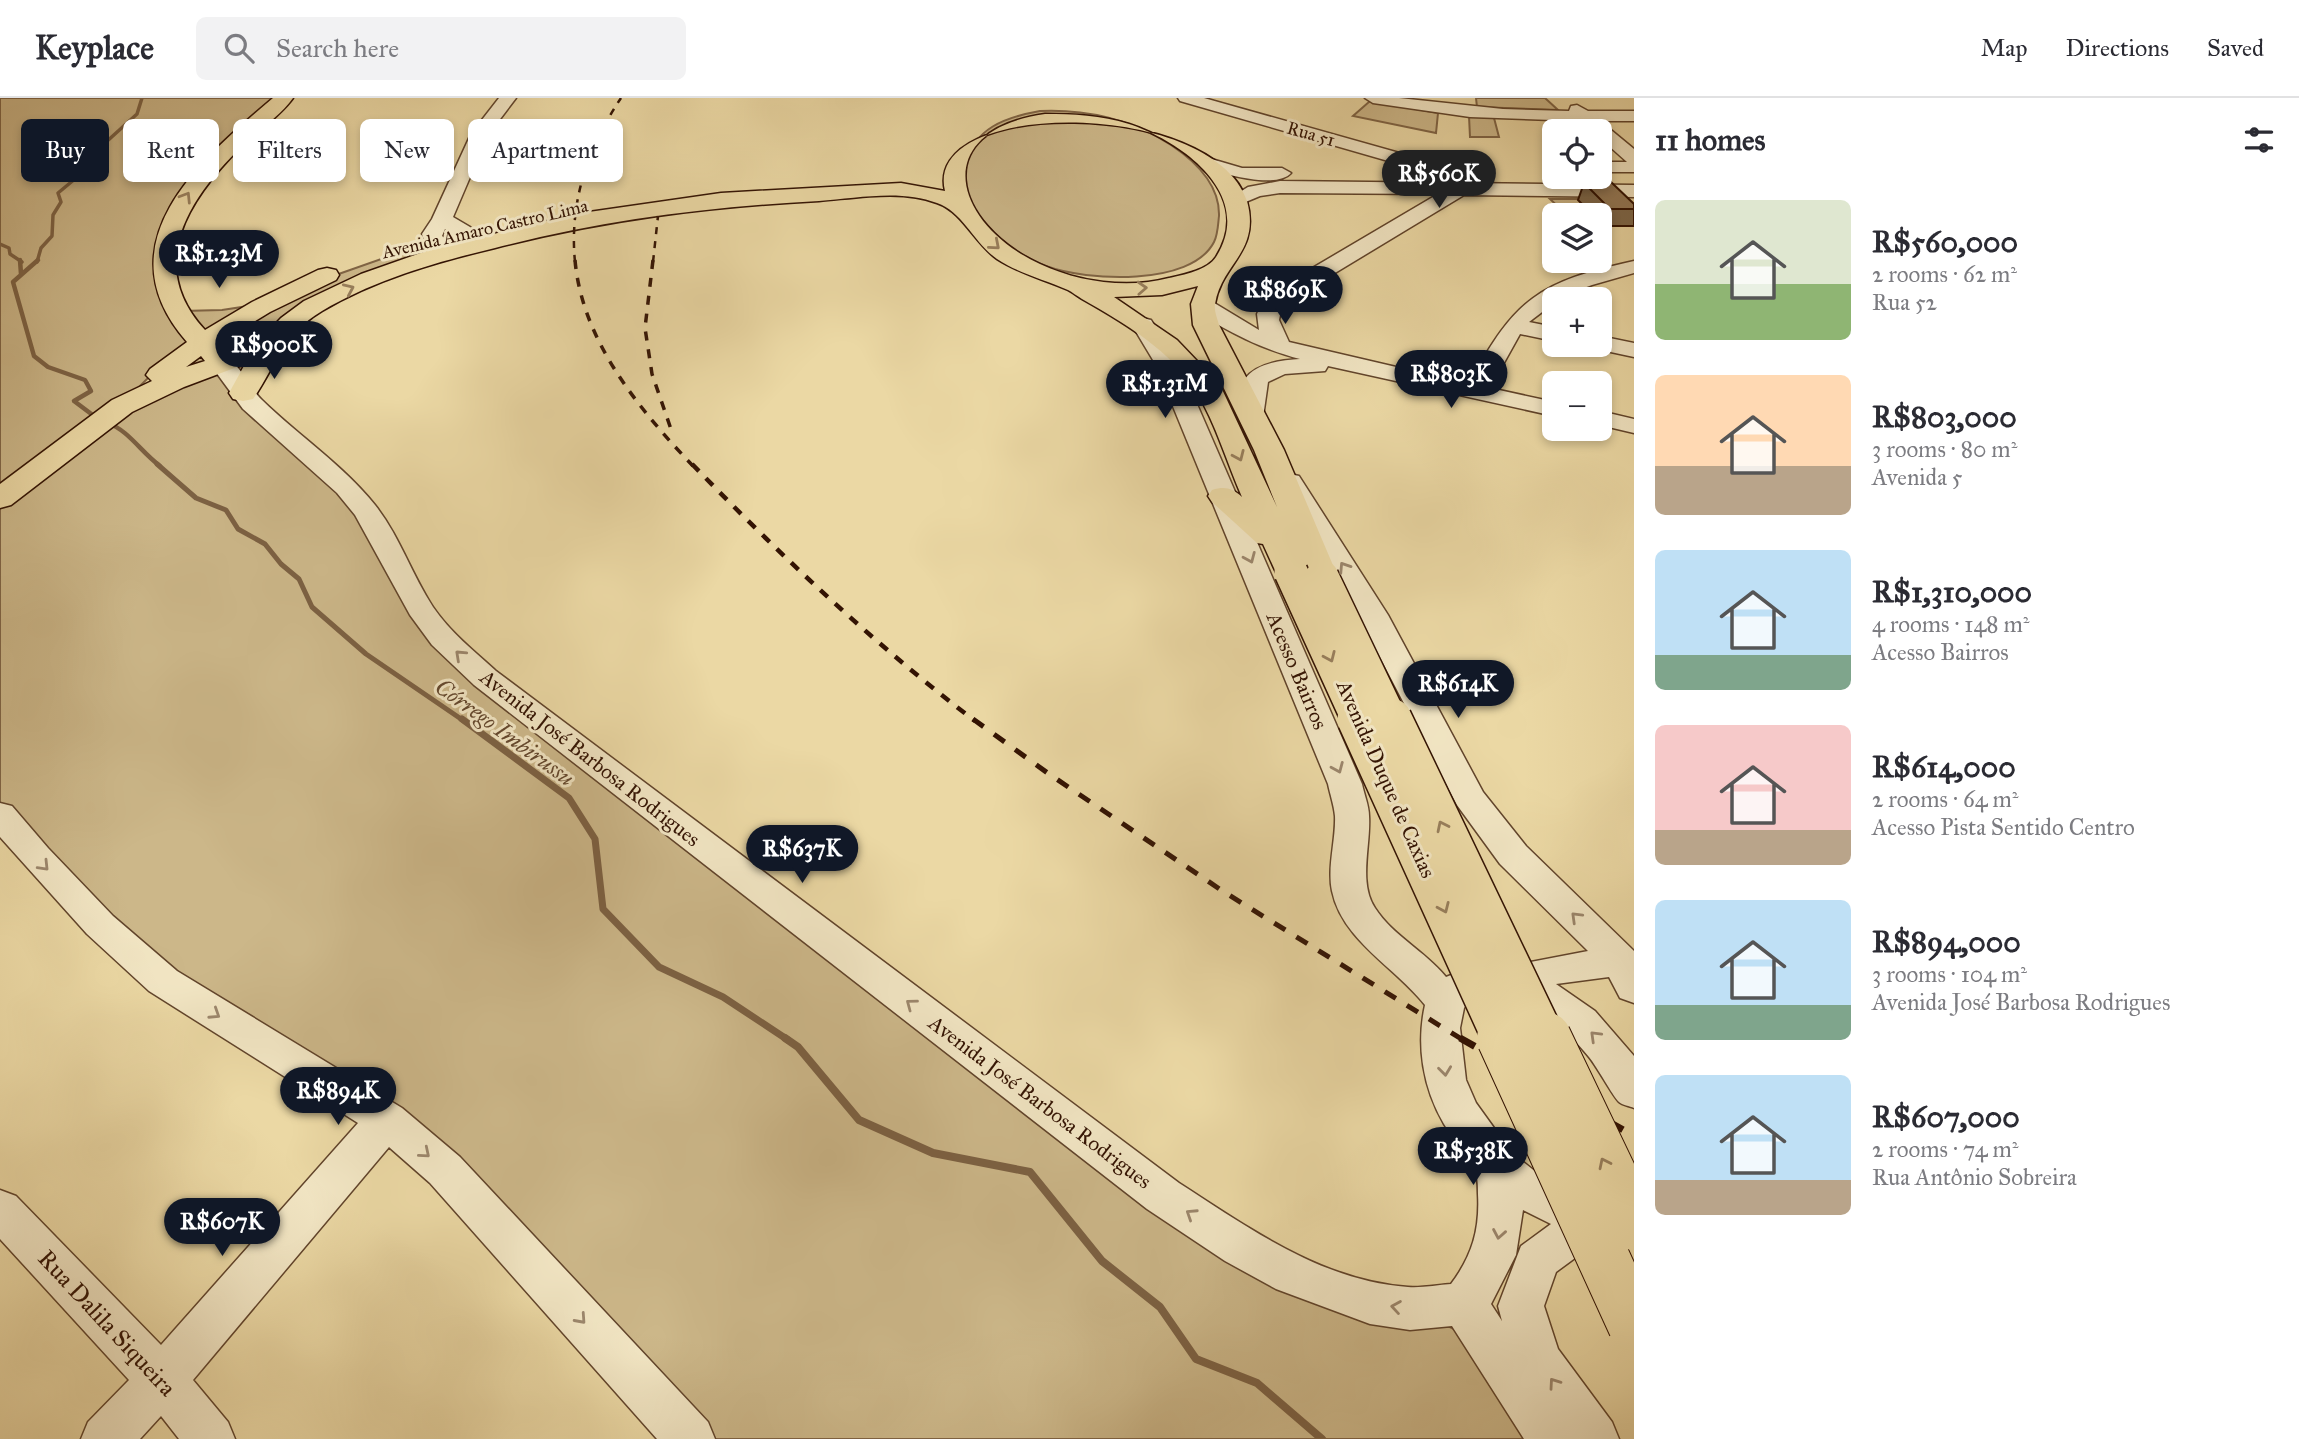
<!DOCTYPE html>
<meta charset="utf-8">
<style>
body{margin:0;font-family:"IM FELL Great Primer",serif;background:#f2f2f3;color:#2b2b33;height:100vh;display:flex;flex-direction:column;font-size:26px;white-space:nowrap}
*{box-sizing:border-box;margin:0}
p{font-size:23px;color:#7c7c81}
.icon{flex:none;width:38px;height:38px;fill:none;stroke:currentColor;stroke-width:2;stroke-linecap:round;stroke-linejoin:round}
.map{position:relative;flex:1;overflow:hidden}
.side{display:flex;flex-direction:column;background:#fff;width:665px}
.side>*{flex:none}
.top-card{position:absolute;left:21px;top:21px;width:665px;height:63px;display:flex;gap:14px}
.tools{position:absolute;left:1542px;top:21px;display:grid;gap:14px}
.tools a{display:grid;place-items:center;width:70px;height:70px;border-radius:10px;background:#fff;box-shadow:0 4px 10px #0003;font-size:35px}
.price{position:absolute;translate:-50% -60px;padding:0 16px;border-radius:24px;background:#111827;color:#fff;font-size:23px;line-height:46px;filter:drop-shadow(0 2px 4px #0008)}
.price::after{content:'';position:absolute;left:50%;top:42px;width:21px;height:16px;margin-left:-10px;background:inherit;clip-path:polygon(0 0,100% 0,50% 100%)}
.price.current{background:#222;color:#fff}
ul{padding:0;list-style:none}
li{display:flex;align-items:center;gap:21px;height:175px;padding:0 21px}
li span{display:grid;place-items:center;flex:none;width:196px;height:140px;border-radius:10px;color:#555}
li>.icon{margin-inline-start:auto}
span .icon{width:84px;height:84px;fill:#fffc;stroke-width:1}
li b{font-size:30px}
h2{display:flex;justify-content:space-between;align-items:center;height:84px;padding:0 21px;font-size:30px}
.chip{padding:0 24px;border-radius:10px;background:#fff;box-shadow:0 4px 10px #0003;font-size:24px;line-height:63px}
.chip.current{background:#111827;color:#fff}
header{display:flex;align-items:center;gap:42px;box-sizing:border-box;height:98px;padding:0 35px;background:#fff;border-bottom:2px solid #e1e1e2}
header strong{font-size:33px}
nav{display:flex;gap:38px;margin-inline-start:auto;font-size:24px}
.search{width:490px;height:63px;background:#f2f2f3;display:flex;align-items:center;gap:18px;box-sizing:border-box;padding:0 24px;border-radius:10px;color:#7c7c81;font-size:26px}
main{display:flex;flex:1;min-height:0}
.map>svg:first-child{display:block}
.green{fill:#ccb789;stroke:#806546;stroke-width:2}
.lines{fill:none;stroke-linecap:round;stroke-linejoin:round}
.stream-far4{stroke:#7c6143;stroke-width:3.5}
.stream-far3{stroke:#7c6143;stroke-width:4.5}
.stream-far2{stroke:#7c6143;stroke-width:5}
.stream-far1{stroke:#7c6143;stroke-width:7}
.stream{stroke:#7c6143;stroke-width:8}
.minor-casing{stroke:#61442b;stroke-width:3}
.major-casing{stroke:#331303;stroke-width:3}
.minor{fill:#f2e6c4;fill-rule:evenodd}
.major{fill:#ebd8a4;fill-rule:evenodd}
.rail-far4{stroke:#331303;stroke-width:2.5;stroke-dasharray:7 7;stroke-linecap:butt}
.rail-far3{stroke:#331303;stroke-width:3.5;stroke-dasharray:9 9;stroke-linecap:butt}
.rail-far2{stroke:#331303;stroke-width:4.5;stroke-dasharray:10 10;stroke-linecap:butt}
.rail-far1{stroke:#331303;stroke-width:5;stroke-dasharray:13 13;stroke-linecap:butt}
.rail{stroke:#331303;stroke-width:7;stroke-dasharray:17 17;stroke-linecap:butt}
.major-bridge-far2-casing{stroke:#331303;stroke-width:36;stroke-linecap:butt}
.major-bridge-far1-casing{stroke:#331303;stroke-width:44;stroke-linecap:butt}
.major-bridge-casing{stroke:#331303;stroke-width:54;stroke-linecap:butt}
.major-bridge-far2{stroke:#ebd8a4;stroke-width:33}
.major-bridge-far1{stroke:#ebd8a4;stroke-width:41}
.major-bridge{stroke:#ebd8a4;stroke-width:52}
.wall{fill:#7e684b;stroke:#331303;stroke-width:2}
.building{fill:#937957;stroke:#331303;stroke-width:2}
.oneway{stroke:#987f5c}
.oneway2{stroke:#9c876d}
.labels{text-anchor:middle;stroke-width:6;stroke-linejoin:round;paint-order:stroke}
.far-street-label{font-size:18px;fill:#331303;stroke:#f2e6c4}
.street-label{font-size:21px;fill:#331303;stroke:#f2e6c4}
.water-label{font-size:23px;font-style:italic;fill:#63472d;stroke:#f2e6c4}
.near-street-label{font-size:24px;fill:#331303;stroke:#f2e6c4}
</style>
<header>
<strong>Keyplace</strong>
<div class="search"><svg class="icon" aria-label="search" viewBox="0 0 24 24"><circle cx="10" cy="10" r="6"/><path d="M15 15l6 6"/></svg>Search here</div>
<nav><a>Map</a><a>Directions</a><a>Saved</a></nav>
</header>
<main>
<div class="map">
<svg width="1634" height="1341" viewBox="0 0 1634 1341">
<rect width="100%" height="100%" fill="#ebd8a4"/>
<filter id="stains"><feTurbulence type="fractalNoise" baseFrequency=".00286" numOctaves="4"/><feColorMatrix values="0 0 0 0 .2 0 0 0 0 .09 0 0 0 0 .02 0 0 0 .5 -.17"/></filter>
<radialGradient id="worn" r=".72"><stop offset=".6" stop-color="#630" stop-opacity="0"/><stop offset="1" stop-color="#630" stop-opacity=".3"/></radialGradient>
<path class="green" d="M0 0H277L225 47 159 148 194 241 154 274 126 302 0 397Z
M1476 0H1545L1558 12 1477 9Z
M1370 3 1438 15 1436 35 1353 18Z
M1040 13C1085 11 1132 21 1171 47 1195 63 1220 86 1219 118 1218 126 1218 136 1214 144 1191 189 1086 183 1046 168 1022 159 1002 145 986 126 972 110 961 90 965 68 973 30 1006 19 1040 13Z
M1469 18 1494 20 1499 39H1470Z
M1550 101H1578L1593 117H1567Z
M421 147 436 153 314 200 249 297 331 371 452 545 1180 1107 1463 1235 1541 1341H696L458 1080 174 889 0 711V410L206 243 183 213 222 212 275 204 333 178Z"/>
<g class="lines">
<path class="stream-far4" d="M0 146 9 150 10 156 22 164
M37 164 41 150 52 138 53 117 61 104 58 95 99 61 94 55 137 16 142 0"/>
<path class="stream-far3" d="M20 162 21 176
M38 162 13 184 34 258 48 269 85 282 91 293 74 303 98 321
M108 325C129 333 141 354 160 368"/>
<path class="stream-far2" d="M157 366 196 400 226 412 238 431 265 446 281 466 299 481 312 509 366 556 464 623"/>
<path class="stream-far1" d="M462 621 569 700 595 741 603 811 659 869 723 899 788 942"/>
<path class="stream" d="M785 940 798 949 859 1022 933 1055 1030 1074 1102 1163 1160 1209 1196 1261 1257 1285 1322 1341"/>
<g class="minor-casing">
<path id="minor" d="M499 0H516L488 37 453 119 470 129 489 146 486 150C470 154 458 139 445 131L442 138 461 153 458 157C444 161 425 149 422 136L432 121 471 36Z
M1178 0H1204L1442 67 1445 71 1436 76 1430 75 1180 3Z
M1365 0H1399L1503 11 1569 13 1571 8 1577 7 1588 13H1634V23H1600L1634 51V74H1600V64H1627L1600 40V33H1592L1580 23 1470 19 1373 5Z
M1208 60 1242 70H1282L1291 75C1276 92 1221 75 1202 69L1199 65Z
M1280 83 1634 87V99L1464 97 1282 207 1279 222 1289 244 1469 286C1515 200 1539 184 1634 163V175L1592 187 1554 201V205L1529 224 1554 229V243L1520 236 1490 290 1554 304V318L1328 268 1325 273 1285 276 1268 284 1263 319 1260 324 1251 326 1242 324 1239 319 1245 281C1256 265 1282 262 1300 261 1261 251 1229 234 1195 213L1192 208 1195 203H1211L1259 232 1257 216 1265 198 1438 96 1280 95 1260 98 1236 108 1227 102 1248 89Z
M1143 220 1151 222 1180 267 1362 686C1364 696 1369 708 1369 718 1371 746 1358 785 1375 810 1393 838 1425 853 1446 879L1459 874 1473 879 1478 889 1464 910 1460 930 1466 982 1476 1005 1512 1055 1542 1079 1604 1109 1611 1124 1605 1138 1556 1174 1544 1208 1558 1251 1612 1324 1619 1341H1524L1452 1228 1410 1232 1370 1226 1276 1191 1225 1163 1147 1111 474 587 432 547 410 517 355 417 337 395 243 311 210 266 214 261C238 255 247 288 262 302 299 338 343 367 375 407 399 437 412 477 433 509 450 534 474 553 496 573L1179 1085C1249 1130 1322 1183 1408 1189 1422 1190 1437 1187 1451 1186 1472 1158 1480 1132 1478 1096 1478 1088 1478 1077 1474 1070 1466 1054 1453 1041 1444 1026 1423 990 1416 948 1425 907 1395 869 1342 842 1332 793 1327 769 1336 742 1335 718 1334 707 1330 696 1328 686L1156 267 1132 227 1135 222ZM1523 1112 1551 1126 1521 1148 1498 1208 1502 1223 1491 1206 1516 1157Z
M1600 238 1634 245V259L1592 250 1590 247H1600Z
M1600 313 1634 321V335L1600 327Z
M1290 376 1299 378 1388 517 1483 694 1526 748 1634 853V905L1620 900 1609 879 1556 886 1595 913 1634 958V1010C1630 1008 1622 1007 1619 1004 1612 997 1598 970 1589 959 1565 929 1531 902 1494 890L1489 880 1494 870 1508 866 1515 867 1588 853 1500 766 1457 707 1358 517 1277 384 1281 378Z
M0 705 12 708 48 750 113 818 177 873 402 1010 460 1059 708 1324 715 1341H657L430 1085 389 1049 193 1282 228 1324 235 1341H179L161 1318 140 1341H81L88 1324 129 1282 0 1141V1092L16 1098 161 1247 358 1025 149 893 87 836 0 739Z"/>
</g>
<g class="major-casing">
<path id="major" d="M273 0H293C280 18 259 32 243 47 190 99 144 166 205 232L252 204 318 172 327 170 336 172 339 177 336 182 270 214 218 246 226 255 259 243 281 220 304 203 361 176 432 151 575 116 721 95 901 85 945 93C922 0 1213 0 1247 103 1261 154 1221 166 1215 206 1214 213 1217 220 1219 227L1284 352 1335 472 1331 479 1319 482 1306 476 1303 481 1291 484 1279 481 1263 446 1257 445 1212 404 1208 398 1212 392C1225 388 1232 390 1242 399 1227 365 1216 326 1197 295 1173 254 1123 224 1082 201 1077 198 1072 194 1068 192 1043 181 1020 176 997 161 974 145 963 114 937 105 902 91 856 100 819 103 706 109 604 122 495 150 436 164 374 182 322 213 282 237 277 266 253 301L243 303 233 301 229 295 245 266 184 289 132 314 11 407 0 410V386L112 302 152 283 146 277 150 271 187 244C101 146 199 63 273 0ZM1045 16C1073 16 1101 17 1129 26 1181 43 1256 96 1216 159 1208 172 1183 177 1169 180 1127 191 1078 184 1040 166 953 126 927 33 1045 16ZM1198 188 1191 206 1193 227 1254 352 1277 409 1220 287 1177 242 1114 199 1162 197ZM201 258 205 263 186 269Z"/>
</g>
<use href="#minor" class="minor"/>
<use href="#major" class="major"/>
<path class="rail-far4" d="M575 164C569 104 588 49 621 0
M653 164 658 118"/>
<path class="rail-far3" d="M575 162C582 243 639 311 693 368
M653 162 645 230 652 276 673 337"/>
<path class="rail-far2" d="M692 366C780 457 874 546 975 623"/>
<path class="rail-far1" d="M973 621 1049 676 1224 794 1463 942"/>
<path class="rail" d="M1460 940 1634 1038"/>
<g class="major-bridge-far2-casing">
<path id="major-bridge-far2" d="M1291 474 1359 623
M1322 479 1391 623"/>
</g>
<g class="major-bridge-far1-casing">
<path id="major-bridge-far1" d="M1358 621 1504 942
M1391 621 1545 942"/>
</g>
<g class="major-bridge-casing">
<path id="major-bridge" d="M1503 940 1634 1227
M1545 940 1634 1126"/>
</g>
<use href="#major-bridge-far2" class="major-bridge-far2"/>
<use href="#major-bridge-far1" class="major-bridge-far1"/>
<use href="#major-bridge" class="major-bridge"/>
</g>
<path class="wall" d="M1584 85 1634 106V128H1604L1600 124V117H1593L1578 102Z"/>
<path class="building" d="M1611 84 1634 106V111H1610L1584 85Z"/>
<defs><path id="oneway-chevron" d="M-2-3.5L2.5 0L-2 3.5" fill="none" stroke-width="1.6" stroke-linecap="round" stroke-linejoin="round" transform="scale(1.75)"/></defs>
<g class="oneway">
<use href="#oneway-chevron" transform="translate(186 99) rotate(-58)"/>
<use href="#oneway-chevron" transform="translate(995 147) rotate(41)"/>
<use href="#oneway-chevron" transform="translate(1142 190) rotate(-3)"/>
<use href="#oneway-chevron" transform="translate(349 191) rotate(-24)"/>
<use href="#oneway-chevron" transform="translate(1239 358) rotate(66)"/>
<use href="#oneway-chevron" transform="translate(1330 559) rotate(66)"/>
<use href="#oneway-chevron" transform="translate(1442 728) rotate(-116)"/>
<use href="#oneway-chevron" transform="translate(1444 810) rotate(66)"/>
<use href="#oneway-chevron" transform="translate(1604 1065) rotate(-116)"/>
</g>
<g class="oneway2">
<use href="#oneway-chevron" transform="translate(1250 460) rotate(67)"/>
<use href="#oneway-chevron" transform="translate(1344 469) rotate(-123)"/>
<use href="#oneway-chevron" transform="translate(460 557) rotate(-137)"/>
<use href="#oneway-chevron" transform="translate(1338 670) rotate(67)"/>
<use href="#oneway-chevron" transform="translate(44 768) rotate(46)"/>
<use href="#oneway-chevron" transform="translate(1576 819) rotate(-136)"/>
<use href="#oneway-chevron" transform="translate(911 906) rotate(-143)"/>
<use href="#oneway-chevron" transform="translate(215 916) rotate(33)"/>
<use href="#oneway-chevron" transform="translate(1595 938) rotate(-136)"/>
<use href="#oneway-chevron" transform="translate(1445 973) rotate(83)"/>
<use href="#oneway-chevron" transform="translate(425 1055) rotate(40)"/>
<use href="#oneway-chevron" transform="translate(1191 1116) rotate(-147)"/>
<use href="#oneway-chevron" transform="translate(1499 1136) rotate(100)"/>
<use href="#oneway-chevron" transform="translate(1396 1209) rotate(-171)"/>
<use href="#oneway-chevron" transform="translate(581 1221) rotate(48)"/>
<use href="#oneway-chevron" transform="translate(1554 1285) rotate(-125)"/>
</g>
<g class="labels">
<g class="far-street-label">
<text transform="translate(1311 36) rotate(16)" y="6">Rua 51</text>
<text transform="translate(485 131) rotate(-13)" y="6">Avenida Amaro Castro Lima</text>
</g>
<g class="street-label">
<text transform="translate(1297 573) rotate(67)" y="7">Acesso Bairros</text>
<text transform="translate(590 660) rotate(38)" y="7">Avenida José Barbosa Rodrigues</text>
<text transform="translate(1386 681) rotate(66)" y="7">Avenida Duque de Caxias</text>
<text transform="translate(1040 1004) rotate(37)" y="7">Avenida José Barbosa Rodrigues</text>
</g>
<g class="water-label">
<text transform="translate(505 634) rotate(36)" y="8">Córrego Imbirussu</text>
</g>
<g class="near-street-label">
<text transform="translate(107 1225) rotate(47)" y="8">Rua Dalila Siqueira</text>
</g>
</g>
<rect width="100%" height="100%" filter="url(#stains)"/>
<rect width="100%" height="100%" fill="url(#worn)"/>
</svg>
<div class="tools">
<a><svg class="icon" aria-label="locate" viewBox="0 0 24 24"><circle cx="12" cy="12" r="6"/><path d="M12 2v4M12 18v4M2 12h4M18 12h4"/></svg></a>
<a><svg class="icon" aria-label="layers" viewBox="0 0 24 24"><path d="M12 4l9 5-9 5-9-5zM3 14l9 5 9-5"/></svg></a>
<a>+</a>
<a>−</a>
</div>
<b class="price current" style="left:1439px;top:112px">R$560K</b>
<b class="price" style="left:219px;top:192px">R$1.23M</b>
<b class="price" style="left:1285px;top:228px">R$869K</b>
<b class="price" style="left:274px;top:283px">R$900K</b>
<b class="price" style="left:1451px;top:312px">R$803K</b>
<b class="price" style="left:1165px;top:322px">R$1.31M</b>
<b class="price" style="left:1458px;top:622px">R$614K</b>
<b class="price" style="left:802px;top:787px">R$637K</b>
<b class="price" style="left:338px;top:1029px">R$894K</b>
<b class="price" style="left:1473px;top:1089px">R$538K</b>
<b class="price" style="left:222px;top:1160px">R$607K</b>
<div class="top-card">
<a class="chip current">Buy</a>
<a class="chip">Rent</a>
<a class="chip">Filters</a>
<a class="chip">New</a>
<a class="chip">Apartment</a>
</div>
</div>
<section class="side">
<h2>11 homes<svg class="icon" aria-label="filters" viewBox="0 0 24 24"><path d="M4 7h16M4 17h16"/><circle cx="9" cy="7" r="2"/><circle cx="15" cy="17" r="2"/></svg></h2>
<ul>
<li><span style="background:linear-gradient(#dfe7d0 60%,#8fb573 0)"><svg class="icon" aria-label="home" viewBox="0 0 24 24"><path d="M3 11l9-7 9 7M6 9v11h12V9"/></svg></span><div><b>R$560,000</b><p>2 rooms · 62 m²</p><p>Rua 52</p></div></li>
<li><span style="background:linear-gradient(#ffd9b3 65%,#b9a48a 0)"><svg class="icon" aria-label="home" viewBox="0 0 24 24"><path d="M3 11l9-7 9 7M6 9v11h12V9"/></svg></span><div><b>R$803,000</b><p>3 rooms · 80 m²</p><p>Avenida 5</p></div></li>
<li><span style="background:linear-gradient(#bfe0f5 75%,#7fa58c 0)"><svg class="icon" aria-label="home" viewBox="0 0 24 24"><path d="M3 11l9-7 9 7M6 9v11h12V9"/></svg></span><div><b>R$1,310,000</b><p>4 rooms · 148 m²</p><p>Acesso Bairros</p></div></li>
<li><span style="background:linear-gradient(#f6c9c9 75%,#b9a48a 0)"><svg class="icon" aria-label="home" viewBox="0 0 24 24"><path d="M3 11l9-7 9 7M6 9v11h12V9"/></svg></span><div><b>R$614,000</b><p>2 rooms · 64 m²</p><p>Acesso Pista Sentido Centro</p></div></li>
<li><span style="background:linear-gradient(#bfe0f5 75%,#7fa58c 0)"><svg class="icon" aria-label="home" viewBox="0 0 24 24"><path d="M3 11l9-7 9 7M6 9v11h12V9"/></svg></span><div><b>R$894,000</b><p>3 rooms · 104 m²</p><p>Avenida José Barbosa Rodrigues</p></div></li>
<li><span style="background:linear-gradient(#bfe0f5 75%,#b9a48a 0)"><svg class="icon" aria-label="home" viewBox="0 0 24 24"><path d="M3 11l9-7 9 7M6 9v11h12V9"/></svg></span><div><b>R$607,000</b><p>2 rooms · 74 m²</p><p>Rua Antônio Sobreira</p></div></li>
</ul>
</section>
</main>
